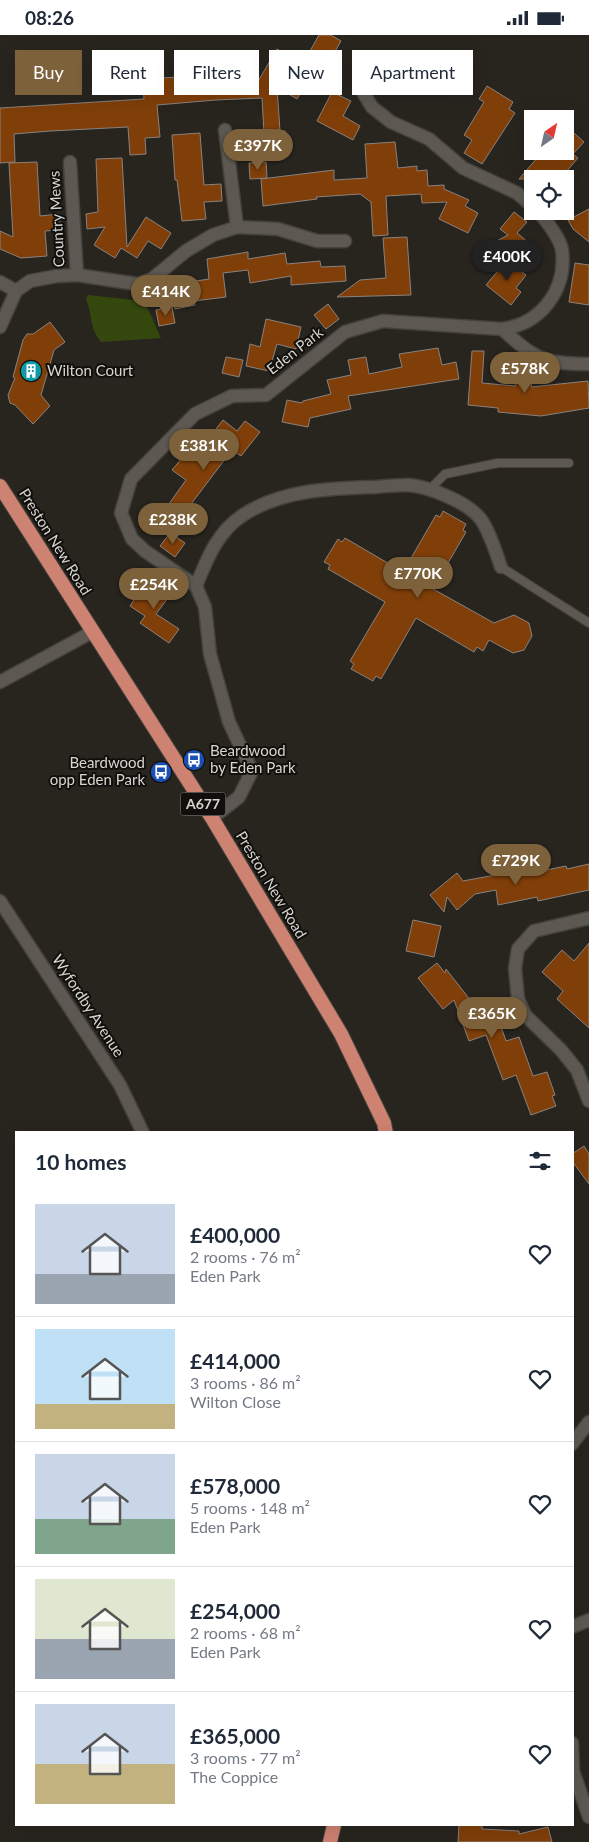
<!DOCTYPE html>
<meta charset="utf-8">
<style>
body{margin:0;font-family:Lato,sans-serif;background:#f2f2f3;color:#1f2937;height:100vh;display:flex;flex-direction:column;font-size:19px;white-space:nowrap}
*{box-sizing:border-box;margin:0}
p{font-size:16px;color:#747a83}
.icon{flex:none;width:28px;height:28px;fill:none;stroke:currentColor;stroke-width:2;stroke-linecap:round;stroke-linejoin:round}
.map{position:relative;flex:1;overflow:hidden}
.panel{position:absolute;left:15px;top:1096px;width:559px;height:695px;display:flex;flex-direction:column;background:#fff;border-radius:0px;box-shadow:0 5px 20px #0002}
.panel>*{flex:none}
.guide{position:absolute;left:15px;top:15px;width:560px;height:45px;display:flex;gap:10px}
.needle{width:32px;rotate:34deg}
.fabs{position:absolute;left:524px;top:75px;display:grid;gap:10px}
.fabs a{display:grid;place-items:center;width:50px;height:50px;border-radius:0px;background:#fff;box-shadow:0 5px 20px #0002;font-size:25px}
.price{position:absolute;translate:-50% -42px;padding:0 11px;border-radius:18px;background:#7d613b;color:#fff;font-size:16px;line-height:32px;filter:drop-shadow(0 1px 2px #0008)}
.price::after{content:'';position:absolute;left:50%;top:30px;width:15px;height:11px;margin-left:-8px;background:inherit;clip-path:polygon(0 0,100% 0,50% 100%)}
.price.on{background:#222;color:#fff}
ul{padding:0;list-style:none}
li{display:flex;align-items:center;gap:15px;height:125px;padding:0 20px}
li+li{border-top:1px solid #e0e1e3}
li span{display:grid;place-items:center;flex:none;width:140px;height:100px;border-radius:0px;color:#555}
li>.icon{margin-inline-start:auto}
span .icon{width:60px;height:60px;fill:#fffc;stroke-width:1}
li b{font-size:21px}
h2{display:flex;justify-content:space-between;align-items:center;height:60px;padding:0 20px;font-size:21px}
.tag{padding:0 18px;border-radius:0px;background:#fff;box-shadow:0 5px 20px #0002;font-size:18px;line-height:45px}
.tag.on{background:#7d613b;color:#fff}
.status{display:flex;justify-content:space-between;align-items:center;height:35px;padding:0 25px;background:#fff;direction:ltr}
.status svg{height:14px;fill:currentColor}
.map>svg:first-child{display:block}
.green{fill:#34480e}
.water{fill:#2e6d71}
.building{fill:#803f09;stroke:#8a827e}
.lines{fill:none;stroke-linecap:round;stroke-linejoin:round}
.service-casing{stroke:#44423d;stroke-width:10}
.minor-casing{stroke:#44423d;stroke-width:15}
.trunk-casing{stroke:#44423d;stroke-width:16}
.service{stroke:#5d5952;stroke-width:8}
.minor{stroke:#5d5952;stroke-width:12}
.trunk{stroke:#ce8272;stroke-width:14}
.labels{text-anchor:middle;stroke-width:4;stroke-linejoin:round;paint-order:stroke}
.shield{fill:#100f0c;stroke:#9b9a95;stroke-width:1}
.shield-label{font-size:14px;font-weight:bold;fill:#d6d5d0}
.street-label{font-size:15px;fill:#d6d5d0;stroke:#100f0c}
.poi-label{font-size:15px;fill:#d6d5d0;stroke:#100f0c;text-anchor:start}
</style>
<div class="status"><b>08:26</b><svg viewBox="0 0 49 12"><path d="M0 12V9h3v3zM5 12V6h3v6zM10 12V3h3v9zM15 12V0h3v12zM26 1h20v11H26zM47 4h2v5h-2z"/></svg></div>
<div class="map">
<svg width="589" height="1807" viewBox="0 0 589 1807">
<rect width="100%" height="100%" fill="#28251f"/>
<path class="green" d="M88 260 142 266C149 272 156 293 161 303L101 307C89 292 93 282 86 264Z"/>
<path class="water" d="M411 24 426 28 433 40 427 49 409 55 393 54 385 44 391 30Z"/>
<path class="building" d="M319 0H331L341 6 333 20 340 24 333 38 306 23Z
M277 14 314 35 297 64 277 52 280 96H285L286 111 261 113 260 98H264L262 63 216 65 157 70 160 102 145 103 146 119 130 120 128 92 50 96 14 99 15 127 0 128V73L144 64 143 44 232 39V49L257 48Z
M487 51 513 67 509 74 515 78 482 129 464 118 472 105 464 100 484 67 479 64Z
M332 57 351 66 343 81 360 91 353 105 317 86Z
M565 90 584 107 573 119 578 123 560 144H519L543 116H565Z
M200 98 204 150 221 149 222 166 204 167 206 184 182 186 177 145H175L172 100Z
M395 107 398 133 417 131V136L427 135 428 151 444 150V154L469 165 465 171 478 178 468 198 439 184 447 167 422 168 421 159 386 161 388 200 373 201 371 167 360 159 316 162 317 164 263 171 261 144 334 135V145L367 143 365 109Z
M122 123 127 212 146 182 171 198 161 214 148 206 137 223 121 213 115 223 94 210 105 192 87 194 86 179 98 177 96 124Z
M37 127 40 181 59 179 61 195 45 196 47 221 21 223 0 214V196L13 202 9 128Z
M266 127 267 143 250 144 249 128Z
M589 174V207L573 194 568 185Z
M514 177 527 187 517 198 529 208 523 215 526 218 517 229 493 208 508 200 500 194Z
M407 202 411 260 337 262 360 245 386 243 383 203Z
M248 217V224L285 218 287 229 320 226 321 232 345 231 346 246 291 250V241L250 248 248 235 223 238 226 262 194 266 195 270 175 274 171 250 209 244 207 224Z
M507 225 526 240 516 253 521 257 511 270 486 250Z
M575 228 589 230V270L569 267Z
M328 269 339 284 326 294 314 280Z
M172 272 175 288 159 291 156 275Z
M266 284 301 292 296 314 277 309 269 336 246 331 250 309 260 312Z
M50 287 65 307 54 315 41 360 50 371 33 389 15 370 10 368 8 360 15 343 13 342 23 305 27 299H33Z
M438 313 442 330 456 327 459 344 348 361 351 374 310 383 308 392 282 387 287 365 302 368 303 366 331 359 327 345 351 340 348 325 366 322 369 339 402 332 399 319Z
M472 316H484L482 348 515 351 516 344 532 346 531 352 588 346 589 373 541 381 498 377V373L468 370Z
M226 322 243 325 239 342 222 338Z
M223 385 237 396 245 386 260 397 241 421 232 415 188 473 195 478 177 502 156 487 186 445 172 435 183 422 187 425 198 411 201 413Z
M443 476 466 489 463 495 466 497 433 554 494 588 514 580 529 588 532 601 524 615 513 618 489 605 483 616 477 612 474 617 416 583 381 644 376 641 373 646 351 634 354 629 350 626 385 567 328 534 330 530 324 527 338 504 342 507 345 503 403 537 436 480 440 482Z
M170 498 185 508 175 522 160 511Z
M148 543 171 559 156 579 179 594 169 608 140 588 145 581 130 571Z
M589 829V855L538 866 537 862 498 870 496 855 475 859 457 875 447 862 444 877 430 860 457 838 463 846 511 837 512 842 566 831 567 834Z
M413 885 441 891 434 922 406 916Z
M589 908V993L557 964 563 956 542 937 562 915 574 926Z
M437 928 445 938 446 934 475 971 480 970 485 984 497 980 506 1006 519 1002 533 1041 547 1037 555 1060 552 1061 556 1071 531 1080 516 1040 503 1045 486 1000 469 1006 454 965 443 974 418 943Z
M584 1111 589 1119V1149L572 1126V1119Z
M459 1790H482V1794L519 1796V1799L548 1792 552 1807H458Z"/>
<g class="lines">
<g class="service-casing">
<path id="service" d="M429 455 445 439 498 428H569
M501 532 589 588"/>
</g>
<g class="minor-casing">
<path id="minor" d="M361 54 372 72 391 87 429 104 463 133 517 158 532 171
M225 95 237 192
M70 127 77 240
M0 247 16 256
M0 292 16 256 30 246 57 241 77 240 137 249 152 244 186 216 213 200 237 192 278 194 317 206H345
M502 294C535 324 544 329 589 329
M196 551C207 524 217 497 243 480 281 455 331 453 375 452 386 451 398 450 409 450 429 452 464 466 478 481 488 491 496 518 501 532
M0 647 92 597
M212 783 239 762 252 736 229 687 210 619 205 572 196 551 145 516 132 504 121 478 131 444 195 379 232 361 266 360 345 297 383 286 502 294C541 289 567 255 562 215 560 202 546 186 538 176
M0 866 120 1050 143 1098
M589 883 534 896 518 914 515 933 518 964 525 980 561 1015 577 1035 589 1066
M572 1409 589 1387
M572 1592 589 1585
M572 1708 573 1736 589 1782"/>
</g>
<g class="trunk-casing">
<path id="trunk" d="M0 451 212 783 341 999 384 1088 386 1098
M330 1807 334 1790"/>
</g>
<use href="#service" class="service"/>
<use href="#minor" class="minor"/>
<use href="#trunk" class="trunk"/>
</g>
<defs>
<g id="building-disc" transform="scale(1.125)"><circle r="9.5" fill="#0f9aa8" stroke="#100f0c"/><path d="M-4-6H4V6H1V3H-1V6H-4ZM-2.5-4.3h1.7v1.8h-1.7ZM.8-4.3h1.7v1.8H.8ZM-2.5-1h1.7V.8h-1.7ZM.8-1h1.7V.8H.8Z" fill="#fff"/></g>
<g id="bus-disc" transform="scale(1.125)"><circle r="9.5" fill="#1a4fb4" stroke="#100f0c"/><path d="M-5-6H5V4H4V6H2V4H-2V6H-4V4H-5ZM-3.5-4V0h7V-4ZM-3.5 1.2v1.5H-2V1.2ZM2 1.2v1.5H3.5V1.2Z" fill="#fff"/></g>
</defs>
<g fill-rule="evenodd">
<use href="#building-disc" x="31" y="336"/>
<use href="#bus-disc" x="194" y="725"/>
<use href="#bus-disc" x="161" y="737"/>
</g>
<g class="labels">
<rect class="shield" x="180.5" y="757.5" width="45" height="23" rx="4"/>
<g class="shield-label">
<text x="203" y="774">A677</text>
</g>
<g class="street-label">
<text transform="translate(57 184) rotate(-93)" y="5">Country Mews</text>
<text transform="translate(295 316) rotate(-38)" y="5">Eden Park</text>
<text transform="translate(55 507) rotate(58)" y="5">Preston New Road</text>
<text transform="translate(271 850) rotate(59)" y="5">Preston New Road</text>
<text transform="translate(88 971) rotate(57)" y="5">Wyfordby Avenue</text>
</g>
<g class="poi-label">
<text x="47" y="341">Wilton Court</text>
<text x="210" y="721">Beardwood<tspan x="210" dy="17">by Eden Park</tspan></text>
<text x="145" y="733" text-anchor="end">Beardwood<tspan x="145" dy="17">opp Eden Park</tspan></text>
</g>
</g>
</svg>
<div class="fabs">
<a><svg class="needle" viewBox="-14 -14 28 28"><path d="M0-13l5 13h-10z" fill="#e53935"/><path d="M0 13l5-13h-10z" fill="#747a83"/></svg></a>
<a><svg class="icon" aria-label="locate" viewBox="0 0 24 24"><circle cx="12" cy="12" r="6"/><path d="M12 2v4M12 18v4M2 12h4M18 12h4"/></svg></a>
</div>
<b class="price" style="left:258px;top:136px">£397K</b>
<b class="price on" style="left:507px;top:247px">£400K</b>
<b class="price" style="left:166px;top:282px">£414K</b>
<b class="price" style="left:525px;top:359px">£578K</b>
<b class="price" style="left:204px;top:436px">£381K</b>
<b class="price" style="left:173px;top:510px">£238K</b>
<b class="price" style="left:418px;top:564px">£770K</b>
<b class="price" style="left:154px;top:575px">£254K</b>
<b class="price" style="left:516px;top:851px">£729K</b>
<b class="price" style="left:492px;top:1004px">£365K</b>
<div class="guide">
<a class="tag on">Buy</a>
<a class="tag">Rent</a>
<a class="tag">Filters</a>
<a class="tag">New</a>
<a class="tag">Apartment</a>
</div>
<section class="panel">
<h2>10 homes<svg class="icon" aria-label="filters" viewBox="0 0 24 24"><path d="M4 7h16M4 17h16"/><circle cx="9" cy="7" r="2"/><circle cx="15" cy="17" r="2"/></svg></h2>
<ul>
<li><span style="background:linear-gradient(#c9d6e8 70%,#9aa5b1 0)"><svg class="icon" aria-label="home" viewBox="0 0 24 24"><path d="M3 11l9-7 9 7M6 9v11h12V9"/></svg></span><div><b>£400,000</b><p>2 rooms · 76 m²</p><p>Eden Park</p></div><svg class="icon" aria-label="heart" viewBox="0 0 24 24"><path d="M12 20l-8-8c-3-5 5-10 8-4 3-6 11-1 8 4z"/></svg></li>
<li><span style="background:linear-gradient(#bfe0f5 75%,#c2b280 0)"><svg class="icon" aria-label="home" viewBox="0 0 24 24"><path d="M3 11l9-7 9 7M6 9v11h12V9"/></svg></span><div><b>£414,000</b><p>3 rooms · 86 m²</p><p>Wilton Close</p></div><svg class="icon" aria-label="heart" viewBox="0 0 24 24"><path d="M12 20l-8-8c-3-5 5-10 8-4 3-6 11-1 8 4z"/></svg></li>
<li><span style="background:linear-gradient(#c9d6e8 65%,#7fa58c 0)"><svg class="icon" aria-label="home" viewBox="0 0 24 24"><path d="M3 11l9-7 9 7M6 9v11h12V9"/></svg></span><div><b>£578,000</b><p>5 rooms · 148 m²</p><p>Eden Park</p></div><svg class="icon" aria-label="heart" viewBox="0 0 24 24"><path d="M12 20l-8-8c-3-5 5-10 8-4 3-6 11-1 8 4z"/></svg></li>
<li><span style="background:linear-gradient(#dfe7d0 60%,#9aa5b1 0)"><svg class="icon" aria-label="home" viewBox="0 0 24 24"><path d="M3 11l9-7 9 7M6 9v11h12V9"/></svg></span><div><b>£254,000</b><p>2 rooms · 68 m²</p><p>Eden Park</p></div><svg class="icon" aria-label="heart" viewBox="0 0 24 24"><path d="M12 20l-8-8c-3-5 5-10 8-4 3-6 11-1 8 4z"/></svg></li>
<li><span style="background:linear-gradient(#c9d6e8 60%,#c2b280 0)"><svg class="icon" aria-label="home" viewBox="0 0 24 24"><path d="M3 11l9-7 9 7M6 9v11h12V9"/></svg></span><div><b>£365,000</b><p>3 rooms · 77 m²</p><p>The Coppice</p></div><svg class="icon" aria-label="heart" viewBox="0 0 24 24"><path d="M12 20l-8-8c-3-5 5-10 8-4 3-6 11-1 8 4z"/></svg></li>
</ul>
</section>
</div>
